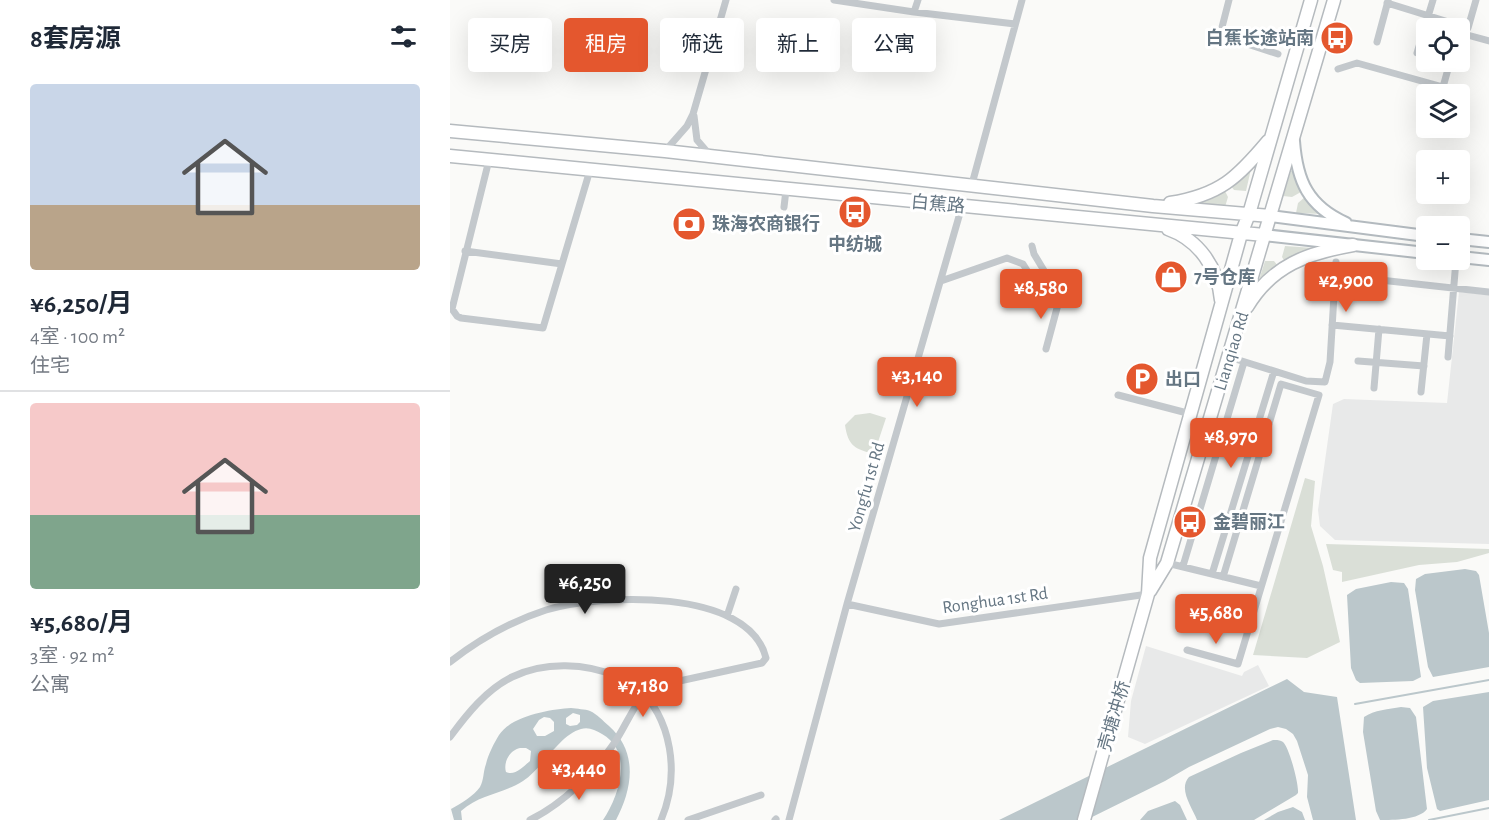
<!DOCTYPE html>
<html lang="zh">
<meta charset="utf-8">
<style>
body{margin:0;font-family:"Alegreya Sans","Noto Sans SC",sans-serif;background:#f2f2f3;color:#1f2937;height:100vh;display:flex;flex-direction:column;font-size:22px;white-space:nowrap}
*{box-sizing:border-box;margin:0}
p{font-size:20px;color:#747a83}
.icon{flex:none;width:33px;height:33px;fill:none;stroke:currentColor;stroke-width:2;stroke-linecap:round;stroke-linejoin:round}
.map{position:relative;flex:1;overflow:hidden}
.details{display:flex;flex-direction:column;background:#fff;width:450px}
.details>*{flex:none}
.banner{position:absolute;left:18px;top:18px;width:570px;height:54px;display:flex;gap:12px}
.tools{position:absolute;left:966px;top:18px;display:grid;gap:12px}
.tools a{display:grid;place-items:center;width:54px;height:54px;border-radius:6px;background:#fff;box-shadow:0 6px 24px #0002;font-size:30px}
.price{position:absolute;translate:-50% -51px;padding:0 14px;border-radius:6px;background:#e4572e;color:#fff;font-size:20px;line-height:39px;filter:drop-shadow(0 2px 3px #0008)}
.price::after{content:'';position:absolute;left:50%;top:36px;width:18px;height:14px;margin-left:-9px;background:inherit;clip-path:polygon(0 0,100% 0,50% 100%)}
.price.on{background:#222;color:#fff}
ul{padding:0;list-style:none}
li{display:grid;align-content:center;gap:12px;height:318px;padding:0 30px}
li+li{border-top:2px solid #e0e1e3}
li span{display:grid;place-items:center;height:186px;border-radius:6px;color:#555}
li>.icon{margin-inline-start:auto}
span .icon{width:108px;height:108px;fill:#fffc;stroke-width:1}
li b{font-size:26px}
h2{display:flex;justify-content:space-between;align-items:center;height:72px;padding:0 30px;font-size:26px}
.pill{padding:0 21px;border-radius:6px;background:#fff;box-shadow:0 6px 24px #0002;font-size:21px;line-height:54px}
.pill.on{background:#e4572e;color:#fff}
main{display:flex;flex:1;min-height:0}
.map>svg:first-child{display:block}
.built{fill:#e8e9e9}
.green{fill:#dadfd7}
.water{fill:#bbc7cb;fill-rule:evenodd}
.lines{fill:none;stroke-linecap:round;stroke-linejoin:round}
.stream{stroke:#bbc7cb;stroke-width:2}
.secondary-casing{stroke:#b3babf;stroke-width:14}
.primary-casing{stroke:#b5babe;stroke-width:15}
.minor{stroke:#c3c8cc;stroke-width:7}
.secondary{stroke:#fff;stroke-width:10}
.primary{stroke:#fff;stroke-width:12}
.labels{text-anchor:middle;stroke-width:6;stroke-linejoin:round;paint-order:stroke}
.poi-label{font-size:18px;font-weight:bold;fill:#657683;stroke:#fff;text-anchor:start}
.street-label{font-size:18px;fill:#657683;stroke:#fff}
</style>
<main>
<section class="details">
<h2>8套房源<svg class="icon" aria-label="filters" viewBox="0 0 24 24"><path d="M4 7h16M4 17h16"/><circle cx="9" cy="7" r="2"/><circle cx="15" cy="17" r="2"/></svg></h2>
<ul>
<li><span style="background:linear-gradient(#c9d6e8 65%,#b9a48a 0)"><svg class="icon" aria-label="home" viewBox="0 0 24 24"><path d="M3 11l9-7 9 7M6 9v11h12V9"/></svg></span><div><b>¥6,250/月</b><p>4室 · 100 m²</p><p>住宅</p></div></li>
<li><span style="background:linear-gradient(#f6c9c9 60%,#7fa58c 0)"><svg class="icon" aria-label="home" viewBox="0 0 24 24"><path d="M3 11l9-7 9 7M6 9v11h12V9"/></svg></span><div><b>¥5,680/月</b><p>3室 · 92 m²</p><p>公寓</p></div></li>
</ul>
</section>
<div class="map">
<svg width="1039" height="820" viewBox="0 0 1039 820">
<rect width="100%" height="100%" fill="#fafaf8"/>
<path class="built" d="M1009 292 1039 295V544L885 540 870 526 868 510 883 404 894 399 997 403Z
M696 646 792 676 794 672 808 665 819 686 695 744 678 737 681 701Z"/>
<path class="green" d="M799 168 801 169 796 191 784 190 781 186Z
M841 171H843L851 192 842 197 833 196Z
M775 191 778 197 775 207 747 204V201Z
M855 197 872 214 846 213 848 203Z
M835 246 864 248V250L835 262 832 257Z
M815 261H824L828 266 808 283Z
M420 413 436 418 424 454C405 449 398 446 395 425L405 415Z
M855 478 865 481 861 526 873 566 890 642 857 658 803 655Z
M876 544 1039 549V553L1007 562 969 565 892 582V572L883 570Z"/>
<path class="water" d="M1015 569 1026 571 1029 575 1039 633V667L983 677 978 667 965 590 966 579 975 574Z
M941 582 954 583 958 589 971 677 963 681 910 683 906 680 901 668 897 595 906 589Z
M837 679 854 692 887 697 906 820H863L857 797 858 775 847 741 843 734 836 729 828 727 820 729 739 767 715 781 636 820H549Z
M1039 692V800L990 811 987 809 977 768 973 707 983 701Z
M951 707 960 708 966 717 977 809C969 820 944 820 930 820L926 811 913 732 914 717C924 710 939 709 951 707Z
M121 708C127 709 135 709 140 711 147 714 153 721 159 726 188 752 183 788 166 820H153C169 796 184 752 152 734 145 730 139 727 131 729 109 735 93 768 73 781 53 794 30 794 11 811L12 820H4L1 809C10 804 24 796 30 787 34 780 33 772 36 764 38 755 44 743 49 735 61 716 101 709 121 708ZM123 713 130 715V722L127 725 120 726 116 724V718ZM94 717 100 718 104 722V731L95 736H87L83 729 89 720ZM70 748H76L81 751 80 761C73 767 65 776 56 772 53 762 60 750 70 748Z
M823 740C828 740 829 740 833 742 839 747 849 784 848 793L846 795 804 820H747C742 807 728 789 739 777L791 753Z
M725 801 730 805 737 820H690L698 811Z
M843 807 852 812 855 820H814L828 812Z"/>
<g class="lines">
<path class="stream" d="M905 704 1039 680
M979 820 1039 808"/>
<g class="secondary-casing">
<path id="secondary" d="M844 141C847 181 858 206 896 223
M820 216 976 236
M814 235 976 253
M1010 239 1039 242
M1010 257 1039 260"/>
</g>
<g class="primary-casing">
<path id="primary" d="M0 131 215 151 703 206 820 216
M0 156 814 235
M720 203C770 195 787 178 818 141
M718 229C749 240 768 268 771 300
M797 307C822 265 858 253 903 245
M700 591 717 563 884 0
M634 820 698 594 700 558 791 234 799 214 861 0"/>
</g>
<path class="minor" d="M384 0 464 12 565 24
M779 0 770 35 828 54
M937 3 1018 28 1026 0
M464 12 468 0
M1010 33 1039 41
M927 42 938 1
M967 53 983 0
M888 69 907 63 993 87 1000 62
M244 116 247 140 259 154
M215 151 237 126 243 114 276 0
M39 160 2 309 7 316 11 318 93 328 140 170
M522 184 572 0
M334 207 336 190
M582 246 584 254 610 297 596 349
M15 251 112 264
M885 275 1039 292
M491 281 557 258 573 264 586 285
M882 325 1000 336
M779 357 856 381 875 382 880 362 886 262
M998 357 1006 260
M908 361 974 366
M924 388 929 329
M971 392 977 334
M668 395 741 414
M717 563 811 586
M733 566 794 362
M762 574 824 371
M397 604 489 624 698 594
M277 616 286 589
M737 650 788 664 869 395 831 384 773 577
M0 662C28 640 62 621 96 610 149 594 299 587 316 658L312 663 202 687 197 690C184 705 176 725 165 742 144 773 114 803 80 820
M0 737C17 714 36 690 62 677 95 661 136 663 169 677 174 679 181 681 185 685 223 718 230 775 211 820
M238 820 311 795
M325 820 326 819
M339 820 397 604 512 206"/>
<use href="#secondary" class="secondary"/>
<use href="#primary" class="primary"/>
</g>
<defs>
<g id="bus-disc" transform="scale(1.725)"><circle r="9.5" fill="#e4572e" stroke="#fff"/><path d="M-5-6H5V4H4V6H2V4H-2V6H-4V4H-5ZM-3.5-4V0h7V-4ZM-3.5 1.2v1.5H-2V1.2ZM2 1.2v1.5H3.5V1.2Z" fill="#fff"/></g>
<g id="bank-disc" transform="scale(1.725)"><circle r="9.5" fill="#e4572e" stroke="#fff"/><path d="M-6-4H6V4H-6ZM0-2.3a2.3 2.3 0 1 0 0 4.6a2.3 2.3 0 1 0 0-4.6Z" fill="#fff"/></g>
<g id="shop-disc" transform="scale(1.725)"><circle r="9.5" fill="#e4572e" stroke="#fff"/><path d="M-5-2.5h2.3a2.7 3.5 0 0 1 5.4 0H5L5.5 6h-11ZM-1.5-2.5h3a1.5 2.3 0 0 0-3 0Z" fill="#fff"/></g>
<g id="parking-disc" transform="scale(1.725)"><circle r="9.5" fill="#e4572e" stroke="#fff"/><path d="M-3.5-5.5H1a3.5 3.5 0 0 1 0 7H-1V5.5H-3.5ZM-1-3.4V-.6H.8a1.4 1.4 0 0 0 0-2.8Z" fill="#fff"/></g>
</defs>
<g fill-rule="evenodd">
<use href="#bus-disc" x="887" y="38"/>
<use href="#bus-disc" x="405" y="212"/>
<use href="#bank-disc" x="239" y="224"/>
<use href="#shop-disc" x="721" y="277"/>
<use href="#parking-disc" x="692" y="379"/>
<use href="#bus-disc" x="740" y="522"/>
</g>
<g class="labels">
<g class="poi-label">
<text x="864" y="44" text-anchor="end">白蕉长途站南</text>
<text x="262" y="230">珠海农商银行</text>
<text x="405" y="250" text-anchor="middle">中纺城</text>
<text x="744" y="283">7号仓库</text>
<text x="715" y="385">出口</text>
<text x="763" y="528">金碧丽江</text>
</g>
<g class="street-label">
<text transform="translate(488 204) rotate(5)" y="6">白蕉路</text>
<text transform="translate(781 351) rotate(-73)" y="6">Lianqiao Rd</text>
<text transform="translate(416 487) rotate(-74)" y="6">Yongfu 1st Rd</text>
<text transform="translate(545 600) rotate(-8)" y="6">Ronghua 1st Rd</text>
<text transform="translate(664 716) rotate(-74)" y="6">壳塘冲桥</text>
</g>
</g>
</svg>
<div class="tools">
<a><svg class="icon" aria-label="locate" viewBox="0 0 24 24"><circle cx="12" cy="12" r="6"/><path d="M12 2v4M12 18v4M2 12h4M18 12h4"/></svg></a>
<a><svg class="icon" aria-label="layers" viewBox="0 0 24 24"><path d="M12 4l9 5-9 5-9-5zM3 14l9 5 9-5"/></svg></a>
<a>+</a>
<a>−</a>
</div>
<b class="price" style="left:896px;top:313px">¥2,900</b>
<b class="price" style="left:591px;top:320px">¥8,580</b>
<b class="price" style="left:467px;top:408px">¥3,140</b>
<b class="price" style="left:781px;top:469px">¥8,970</b>
<b class="price on" style="left:135px;top:615px">¥6,250</b>
<b class="price" style="left:766px;top:645px">¥5,680</b>
<b class="price" style="left:193px;top:718px">¥7,180</b>
<b class="price" style="left:129px;top:801px">¥3,440</b>
<div class="banner">
<a class="pill">买房</a>
<a class="pill on">租房</a>
<a class="pill">筛选</a>
<a class="pill">新上</a>
<a class="pill">公寓</a>
</div>
</div>
</main>
